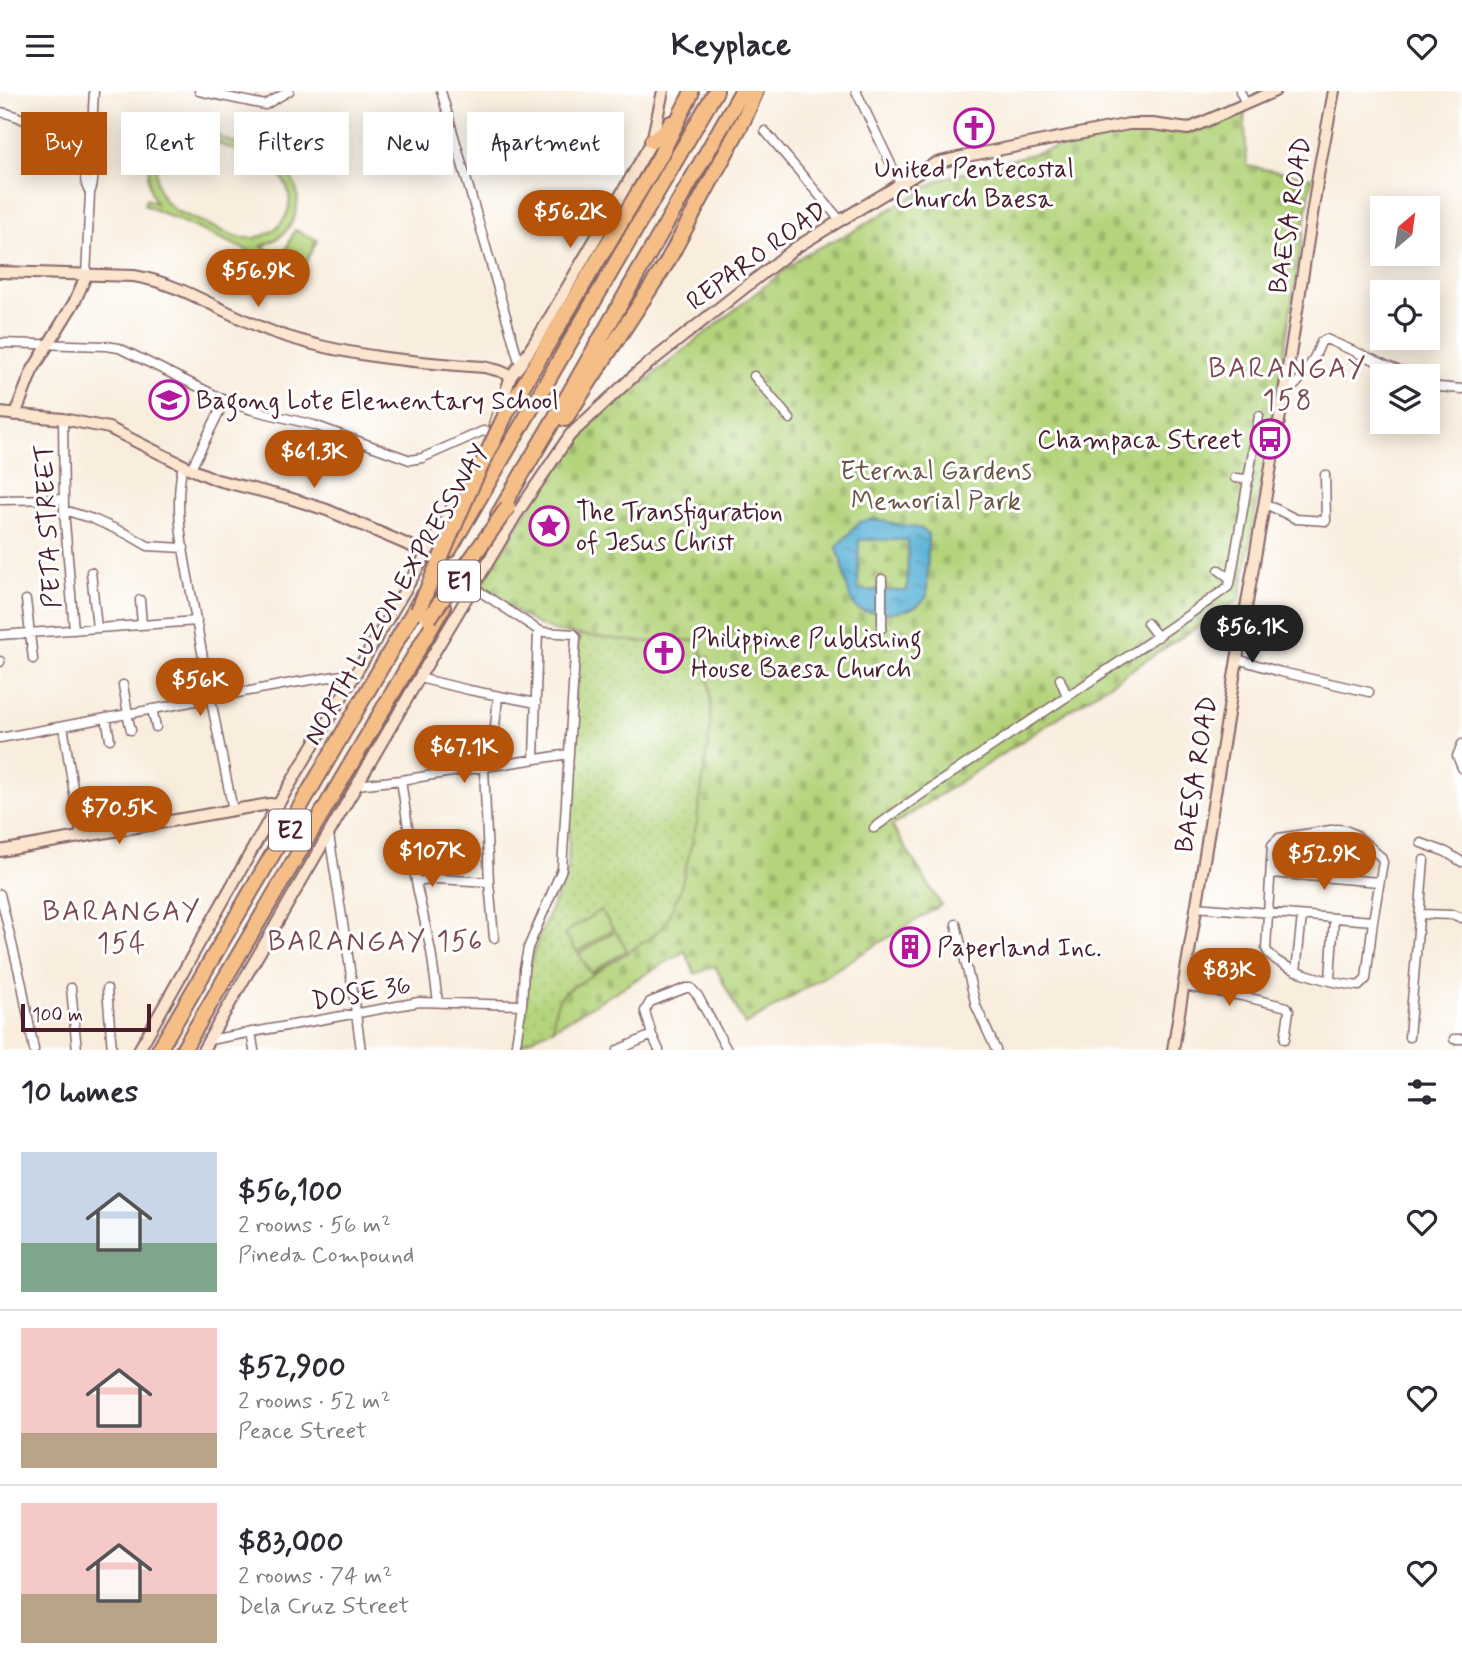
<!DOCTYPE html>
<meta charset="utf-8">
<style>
body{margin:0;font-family:Mynerve,sans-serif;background:#f7f7f7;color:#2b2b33;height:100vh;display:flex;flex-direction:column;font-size:26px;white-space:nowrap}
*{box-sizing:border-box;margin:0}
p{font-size:23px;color:#7c7c81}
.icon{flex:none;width:38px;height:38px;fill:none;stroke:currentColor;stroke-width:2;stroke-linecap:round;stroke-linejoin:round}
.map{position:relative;height:959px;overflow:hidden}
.drawer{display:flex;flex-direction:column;background:#fff;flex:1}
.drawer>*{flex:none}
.top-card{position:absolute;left:21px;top:21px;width:700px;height:63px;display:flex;gap:14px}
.needle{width:46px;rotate:29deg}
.fabs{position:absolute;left:1370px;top:105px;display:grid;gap:14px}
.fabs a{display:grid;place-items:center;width:70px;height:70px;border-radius:0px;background:#fff;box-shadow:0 4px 18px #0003;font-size:35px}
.scale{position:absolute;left:21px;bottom:18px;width:130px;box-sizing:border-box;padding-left:7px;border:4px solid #4a1f2b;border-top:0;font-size:19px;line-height:24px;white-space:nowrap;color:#4a1f2b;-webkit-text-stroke:5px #fff;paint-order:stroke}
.price{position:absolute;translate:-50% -60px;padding:0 16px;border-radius:24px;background:#b45309;color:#fff;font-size:23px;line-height:46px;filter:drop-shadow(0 2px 4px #0008)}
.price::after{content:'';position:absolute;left:50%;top:42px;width:21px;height:16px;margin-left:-10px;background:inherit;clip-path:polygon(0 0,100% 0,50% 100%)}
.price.active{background:#222;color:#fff}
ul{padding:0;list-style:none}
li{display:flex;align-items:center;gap:21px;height:175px;padding:0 21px}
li+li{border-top:2px solid #e1e1e2}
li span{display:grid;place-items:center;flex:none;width:196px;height:140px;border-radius:0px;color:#555}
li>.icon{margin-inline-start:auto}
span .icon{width:84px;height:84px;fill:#fffc;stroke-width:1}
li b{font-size:30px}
h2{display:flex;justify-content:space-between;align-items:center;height:84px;padding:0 21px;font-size:30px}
.pill{padding:0 24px;border-radius:0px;background:#fff;box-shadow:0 4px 18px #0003;font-size:24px;line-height:63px}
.pill.active{background:#b45309;color:#fff}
header{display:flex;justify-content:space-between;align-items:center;height:91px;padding:0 21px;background:#fff;font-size:32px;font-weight:700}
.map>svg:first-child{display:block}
.grass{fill:url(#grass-dots);stroke:#7f7a54;stroke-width:2}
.cemetery{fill:url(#cemetery-stones);stroke:#7f7a54;stroke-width:2}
.pitch{fill:#b4d47c;stroke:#7f7a54;stroke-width:2;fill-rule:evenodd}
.water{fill:url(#water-ripples);stroke:#526982;stroke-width:2;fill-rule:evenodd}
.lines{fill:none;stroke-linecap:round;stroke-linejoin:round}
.street-casing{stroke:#87676a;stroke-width:11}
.secondary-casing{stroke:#87676a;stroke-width:14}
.highway-casing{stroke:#87676a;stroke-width:18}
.street{stroke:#fff;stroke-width:8}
.secondary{stroke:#fbe5cf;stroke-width:10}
.highway{stroke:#f6be87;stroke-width:14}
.highway-bridge-casing{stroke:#87676a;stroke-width:18;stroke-linecap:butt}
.highway-bridge{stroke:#f6be87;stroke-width:14}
.labels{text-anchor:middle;stroke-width:6;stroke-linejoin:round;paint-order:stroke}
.shield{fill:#fff;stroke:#80626b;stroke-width:2}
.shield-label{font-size:24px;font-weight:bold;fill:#4a1f2b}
.poi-label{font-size:26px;fill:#4a1f2b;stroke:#fff;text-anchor:start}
.street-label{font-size:26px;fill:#4a1f2b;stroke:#fff}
.park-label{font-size:26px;fill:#6a5543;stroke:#fff}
.neighbourhood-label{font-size:28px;letter-spacing:2px;fill:#7c4a50;stroke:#fff}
</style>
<header><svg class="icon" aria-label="menu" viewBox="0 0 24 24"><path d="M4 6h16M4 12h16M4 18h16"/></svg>Keyplace<svg class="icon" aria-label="heart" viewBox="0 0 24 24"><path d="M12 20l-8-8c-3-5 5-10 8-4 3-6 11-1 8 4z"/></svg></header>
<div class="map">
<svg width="1462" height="959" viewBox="0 0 1462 959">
<defs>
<pattern id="grass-dots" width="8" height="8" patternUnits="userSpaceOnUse" patternTransform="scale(1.75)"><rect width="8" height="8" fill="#b4d47c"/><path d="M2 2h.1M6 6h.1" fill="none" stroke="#9cb66b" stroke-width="1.8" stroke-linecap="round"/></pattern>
<pattern id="cemetery-stones" width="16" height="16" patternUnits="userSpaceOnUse" patternTransform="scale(1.75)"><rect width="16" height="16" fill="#b4d47c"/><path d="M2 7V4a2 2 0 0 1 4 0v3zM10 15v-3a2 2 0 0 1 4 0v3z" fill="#9cb66b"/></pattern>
<pattern id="water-ripples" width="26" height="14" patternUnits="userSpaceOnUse" patternTransform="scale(1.75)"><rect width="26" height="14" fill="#5bb3d8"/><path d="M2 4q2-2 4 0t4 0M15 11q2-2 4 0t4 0" fill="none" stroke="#4d91af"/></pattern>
</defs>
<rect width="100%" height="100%" fill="#fff"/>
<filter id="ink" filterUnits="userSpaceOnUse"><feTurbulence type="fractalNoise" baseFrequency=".0143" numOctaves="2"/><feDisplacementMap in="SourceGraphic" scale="14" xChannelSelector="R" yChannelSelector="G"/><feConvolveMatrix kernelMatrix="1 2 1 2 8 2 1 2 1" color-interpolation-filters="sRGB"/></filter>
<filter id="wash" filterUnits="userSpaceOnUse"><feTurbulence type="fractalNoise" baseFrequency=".00686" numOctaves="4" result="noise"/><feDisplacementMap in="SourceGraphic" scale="28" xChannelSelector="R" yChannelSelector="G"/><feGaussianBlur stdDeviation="1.57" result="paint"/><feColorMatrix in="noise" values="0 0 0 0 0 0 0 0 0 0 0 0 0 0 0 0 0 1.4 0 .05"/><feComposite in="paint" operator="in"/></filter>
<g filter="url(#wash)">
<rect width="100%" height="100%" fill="#f9eede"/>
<path class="grass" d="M579 543 638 551 699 549C704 569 710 590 711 611 713 658 692 796 665 833 650 852 608 874 586 888 580 892 569 896 564 902 558 909 553 928 554 937L521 953 529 876 539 845 568 780 571 663Z"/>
<path class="cemetery" d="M1244 16 1247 75 1312 87 1278 298 1240 508 892 735 941 814 745 934 715 875 695 883 685 860 554 937C553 924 555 912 564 902L650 847 658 840 665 833 680 800 697 731 710 639 711 614 709 591 699 549 638 551 558 541C530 534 505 512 480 496L571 349 805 163 852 141 939 89 1130 36 1187 42Z"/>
<path class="pitch" d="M192 39C209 40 223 47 239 54 271 68 310 82 294 127 288 141 276 150 262 155L272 161 269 169 144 114 146 108 156 112C137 79 155 45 192 39ZM190 47H204L212 50C230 58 267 69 279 83 307 115 275 155 237 146L176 120C144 98 153 55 190 47Z
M295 139 317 149 301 183 279 173Z
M601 819 613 838 577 861 565 842Z
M615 840 627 859 591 882 579 863Z"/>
<path class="water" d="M873 428 922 438 928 443 927 505C915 523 892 522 872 521 865 520 857 520 853 513 849 507 844 484 843 477 842 470 838 463 837 456L859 431ZM859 449H908L907 500 858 499Z"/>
</g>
<g filter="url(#ink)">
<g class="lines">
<g class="street-casing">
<path id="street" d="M199 0 265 14 289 0
M441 0 520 274
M856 0 900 92
M1240 0 1246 13
M0 21C31 25 65 57 90 75
M765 40 840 129
M90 102C84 92 83 84 90 75L94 0
M86 185 90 102C94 92 95 84 90 75
M0 252 106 255 119 257 225 309 252 319 314 334 410 369 422 367 483 340 491 341
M754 285 790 328
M1428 292 1439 296 1462 298
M1285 296 1292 297C1306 284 1314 269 1321 251L1326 248 1411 285
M63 328 64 419 74 539
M183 374C172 420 186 472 194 518 206 585 219 652 233 719
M191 378 225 309
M1235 387 1249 388
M0 409 64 408
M1264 412 1296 428 1326 430 1325 384
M64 419 93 428 127 443 148 455 184 457
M1219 479 1231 488
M91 481 97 537
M882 488V537
M473 496 538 539 544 541 574 543 576 546 562 778 528 857 524 878 522 914 515 959
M26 509 33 568
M140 509 142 534
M1147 532 1158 546
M0 544 197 530
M1237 568 1281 581 1369 601
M0 570V571
M419 587 469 599 536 612
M1060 588 1067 605
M123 594 128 623
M152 618 156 636
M127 623 131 639
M106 627 110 648
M63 635 81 746
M0 647 292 592 343 584 352 586
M1462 653 1457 665 1462 677
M534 668 538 539
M496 674 495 636 498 605
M484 676 489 791 494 847
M401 689 416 791 431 860 438 911
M356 694 401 689 569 663
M874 737C989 653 1112 580 1228 496L1231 488 1259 325
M1337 738C1355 738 1368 755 1381 766L1383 771 1373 830 1366 888 1359 895C1337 893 1275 879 1266 858L1272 754 1279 747Z
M329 744 348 864 361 959
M1421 752 1446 761 1462 771
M1271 782 1379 791
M416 791 437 788 489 791
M0 803 22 894 34 959
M1195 816 1373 830
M1420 823 1454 824 1462 827
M956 833 976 915 996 959
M1296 880 1302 825
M1330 889 1334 827
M1183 895 1242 905 1287 916 1289 920 1285 948
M71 897 77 959
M107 898 112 959
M251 941 254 959
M1409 946 1424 769
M1454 948H1462
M209 949 419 911 522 914
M618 959 652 944
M659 959 652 944 645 920 650 911 686 897H691L698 905 727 959"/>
</g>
<g class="secondary-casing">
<path id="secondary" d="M0 181 134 185C184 193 225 224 273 241 341 265 412 271 484 276L500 280 511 285
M0 322 63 328 109 337 191 378 217 389 289 407 327 419 427 462
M15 324 32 280 75 210 86 185
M495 332 511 285 520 274 543 238 652 50 663 0
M0 760 233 719 270 713 277 714
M139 959 269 729 437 445 468 387
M203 959 419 587 516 424 570 344 638 281 795 157 925 78 936 72 957 67 1129 33H1153L1188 38 1275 0
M1173 959 1237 568 1285 296 1319 79 1334 0"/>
</g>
<g class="highway-casing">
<path id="highway" d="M652 50 665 40 671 32
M506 323 659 67 691 3
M565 328 666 173 744 28 756 0
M498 424 562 315 742 0
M449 459 716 0
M159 959 422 506
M183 959 443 516"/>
</g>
<use href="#street" class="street"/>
<use href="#secondary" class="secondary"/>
<use href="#highway" class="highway"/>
<g class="highway-bridge-casing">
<path id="highway-bridge" d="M418 520 471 396 506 323
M429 527 508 416"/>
</g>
<use href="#highway-bridge" class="highway-bridge"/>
</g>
</g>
<defs>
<g id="church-ring" transform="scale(2.0125)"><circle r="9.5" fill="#fff" stroke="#b5179e" stroke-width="1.5"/><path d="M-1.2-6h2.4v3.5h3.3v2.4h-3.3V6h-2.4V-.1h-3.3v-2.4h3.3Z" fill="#b5179e"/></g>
<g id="school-ring" transform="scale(2.0125)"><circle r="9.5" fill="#fff" stroke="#b5179e" stroke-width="1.5"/><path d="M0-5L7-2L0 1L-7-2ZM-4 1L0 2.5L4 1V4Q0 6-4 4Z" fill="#b5179e"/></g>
<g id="bus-ring" transform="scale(2.0125)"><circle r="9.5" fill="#fff" stroke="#b5179e" stroke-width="1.5"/><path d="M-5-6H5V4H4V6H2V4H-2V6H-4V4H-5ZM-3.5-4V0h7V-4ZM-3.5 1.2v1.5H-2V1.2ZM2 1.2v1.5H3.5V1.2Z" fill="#b5179e"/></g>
<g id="sight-ring" transform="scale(2.0125)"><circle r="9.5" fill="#fff" stroke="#b5179e" stroke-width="1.5"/><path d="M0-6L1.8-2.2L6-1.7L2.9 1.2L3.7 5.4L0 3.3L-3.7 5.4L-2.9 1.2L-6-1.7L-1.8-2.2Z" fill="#b5179e"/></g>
<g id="building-ring" transform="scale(2.0125)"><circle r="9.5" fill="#fff" stroke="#b5179e" stroke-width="1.5"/><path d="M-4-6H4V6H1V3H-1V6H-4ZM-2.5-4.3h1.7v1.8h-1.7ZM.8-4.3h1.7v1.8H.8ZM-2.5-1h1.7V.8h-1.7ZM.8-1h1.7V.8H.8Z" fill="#b5179e"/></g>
</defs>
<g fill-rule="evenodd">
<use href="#church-ring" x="974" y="37"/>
<use href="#school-ring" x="169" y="309"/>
<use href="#bus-ring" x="1270" y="348"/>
<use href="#sight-ring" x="549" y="435"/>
<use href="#church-ring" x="664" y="562"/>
<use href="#building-ring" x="910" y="856"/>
</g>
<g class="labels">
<g class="shield">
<rect x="438" y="469.5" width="42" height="41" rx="5"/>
<rect x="269" y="718.5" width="42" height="41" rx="5"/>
</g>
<g class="shield-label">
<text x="459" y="498">E1</text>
<text x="290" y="747">E2</text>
</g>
<g class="poi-label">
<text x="974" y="86" text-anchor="middle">United Pentecostal<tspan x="974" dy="30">Church Baesa</tspan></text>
<text x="196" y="318">Bagong Lote Elementary School</text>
<text x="1243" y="357" text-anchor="end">Champaca Street</text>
<text x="576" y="429">The Transfiguration<tspan x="576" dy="30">of Jesus Christ</tspan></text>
<text x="691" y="556">Philippine Publishing<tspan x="691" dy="30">House Baesa Church</tspan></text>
<text x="937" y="865">Paperland Inc.</text>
</g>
<g class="street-label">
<text transform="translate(1289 124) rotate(-81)" y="9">BAESA ROAD</text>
<text transform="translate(756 164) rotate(-36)" y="9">REPARO ROAD</text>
<text transform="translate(47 435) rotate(-93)" y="9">PETA STREET</text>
<text transform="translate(395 503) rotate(-60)" y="9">NORTH LUZON EXPRESSWAY</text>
<text transform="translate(1195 683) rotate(-81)" y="9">BAESA ROAD</text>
<text transform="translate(361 901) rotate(-10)" y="9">DOSE 36</text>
</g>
<g class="park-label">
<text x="936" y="388">Eternal Gardens<tspan x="936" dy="30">Memorial Park</tspan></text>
</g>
<g class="neighbourhood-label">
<text x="1288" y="286">BARANGAY<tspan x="1288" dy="32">158</tspan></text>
<text x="122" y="829">BARANGAY<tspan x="122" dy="32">154</tspan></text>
<text x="376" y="859">BARANGAY 156</text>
</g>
</g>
</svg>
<div class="fabs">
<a><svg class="needle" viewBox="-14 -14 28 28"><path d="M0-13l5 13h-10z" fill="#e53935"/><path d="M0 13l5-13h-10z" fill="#7c7c81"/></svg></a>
<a><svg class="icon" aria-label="locate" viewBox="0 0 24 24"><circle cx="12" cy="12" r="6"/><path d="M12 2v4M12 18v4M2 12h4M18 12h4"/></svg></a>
<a><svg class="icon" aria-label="layers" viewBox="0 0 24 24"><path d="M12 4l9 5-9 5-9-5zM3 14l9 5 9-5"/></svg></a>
</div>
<div class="scale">100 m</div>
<b class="price" style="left:570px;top:159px">$56.2K</b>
<b class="price" style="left:258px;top:218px">$56.9K</b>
<b class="price" style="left:314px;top:399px">$61.3K</b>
<b class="price active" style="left:1252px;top:574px">$56.1K</b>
<b class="price" style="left:200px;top:627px">$56K</b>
<b class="price" style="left:464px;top:694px">$67.1K</b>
<b class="price" style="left:119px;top:755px">$70.5K</b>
<b class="price" style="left:432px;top:798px">$107K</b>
<b class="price" style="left:1324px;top:801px">$52.9K</b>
<b class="price" style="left:1229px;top:917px">$83K</b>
<div class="top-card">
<a class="pill active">Buy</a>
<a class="pill">Rent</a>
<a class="pill">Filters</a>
<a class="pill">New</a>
<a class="pill">Apartment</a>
</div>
</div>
<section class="drawer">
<h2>10 homes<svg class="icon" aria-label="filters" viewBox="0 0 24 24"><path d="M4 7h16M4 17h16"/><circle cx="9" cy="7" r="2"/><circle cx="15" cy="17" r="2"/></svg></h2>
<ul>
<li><span style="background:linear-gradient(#c9d6e8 65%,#7fa58c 0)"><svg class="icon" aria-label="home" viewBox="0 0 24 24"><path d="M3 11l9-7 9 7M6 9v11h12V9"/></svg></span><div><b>$56,100</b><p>2 rooms · 56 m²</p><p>Pineda Compound</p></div><svg class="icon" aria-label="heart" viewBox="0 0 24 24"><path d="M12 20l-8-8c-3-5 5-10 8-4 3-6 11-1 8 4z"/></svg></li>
<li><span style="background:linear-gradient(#f6c9c9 75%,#b9a48a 0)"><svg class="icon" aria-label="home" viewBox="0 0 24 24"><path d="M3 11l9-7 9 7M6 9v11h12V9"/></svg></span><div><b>$52,900</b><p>2 rooms · 52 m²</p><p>Peace Street</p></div><svg class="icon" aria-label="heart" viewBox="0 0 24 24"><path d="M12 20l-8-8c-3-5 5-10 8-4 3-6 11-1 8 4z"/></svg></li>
<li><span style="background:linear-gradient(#f6c9c9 65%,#b9a48a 0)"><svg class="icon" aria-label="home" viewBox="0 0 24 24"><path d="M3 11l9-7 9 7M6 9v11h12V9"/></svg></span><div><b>$83,000</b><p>2 rooms · 74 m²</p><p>Dela Cruz Street</p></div><svg class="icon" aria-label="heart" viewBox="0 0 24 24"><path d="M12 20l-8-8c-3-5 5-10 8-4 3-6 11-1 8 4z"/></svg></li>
</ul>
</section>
